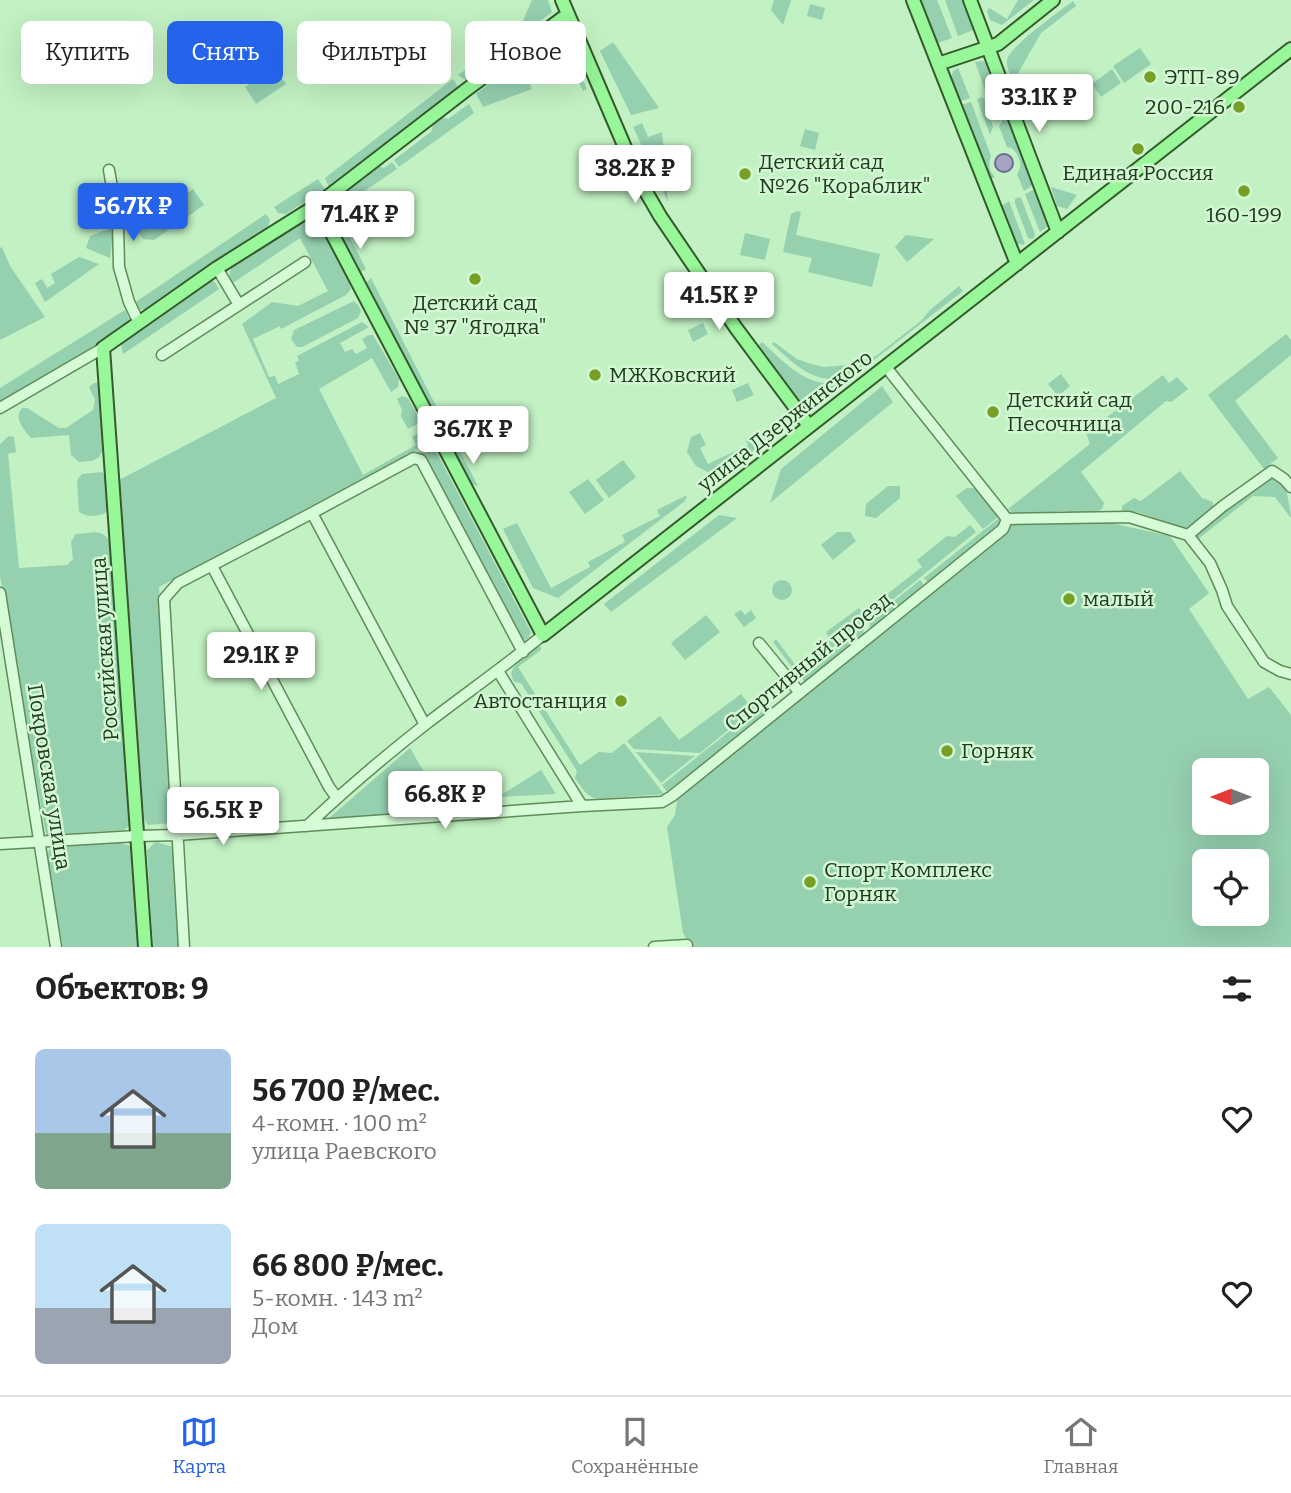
<!DOCTYPE html>
<html lang="ru">
<meta charset="utf-8">
<style>
body{margin:0;font-family:Bitter,serif;background:#f2f2f2;color:#222;height:100vh;display:flex;flex-direction:column;font-size:26px;white-space:nowrap}
*{box-sizing:border-box;margin:0}
p{font-size:23px;color:#767676}
.icon{flex:none;width:38px;height:38px;fill:none;stroke:currentColor;stroke-width:2;stroke-linecap:round;stroke-linejoin:round}
.map{position:relative;height:947px;overflow:hidden}
.drawer{display:flex;flex-direction:column;background:#fff;flex:1}
.drawer>*{flex:none}
.banner{position:absolute;left:21px;top:21px;width:700px;height:63px;display:flex;gap:14px}
.needle{width:46px;rotate:270deg}
.tools{position:absolute;left:1192px;top:758px;display:grid;gap:14px}
.tools a{display:grid;place-items:center;width:77px;height:77px;border-radius:10px;background:#fff;box-shadow:0 7px 28px #0002;font-size:35px}
.price{position:absolute;translate:-50% -60px;padding:0 16px;border-radius:7px;background:#fff;color:#222;font-size:23px;line-height:46px;filter:drop-shadow(0 2px 4px #0008)}
.price::after{content:'';position:absolute;left:50%;top:42px;width:21px;height:16px;margin-left:-10px;background:inherit;clip-path:polygon(0 0,100% 0,50% 100%)}
.price.selected{background:#2563eb;color:#fff}
ul{padding:0;list-style:none}
li{display:flex;align-items:center;gap:21px;height:175px;padding:0 35px}
li span{display:grid;place-items:center;flex:none;width:196px;height:140px;border-radius:10px;color:#555}
li>.icon{margin-inline-start:auto}
span .icon{width:84px;height:84px;fill:#fffc;stroke-width:1}
li b{font-size:30px}
h2{display:flex;justify-content:space-between;align-items:center;height:84px;padding:0 35px;font-size:30px}
.tag{padding:0 24px;border-radius:10px;background:#fff;box-shadow:0 7px 28px #0002;font-size:24px;line-height:63px}
.tag.selected{background:#2563eb;color:#fff}
.dock{display:flex;justify-content:space-around;align-items:center;height:98px;border-top:2px solid #e0e0e0;background:#fff;font-size:19px;color:#767676}
.dock a{display:grid;justify-items:center;gap:4px}
.dock .selected{color:#2563eb}
.map>svg:first-child{display:block}
.green{fill:#95d0af;fill-rule:evenodd}
.water{fill:#a6a4c3;stroke:#6e6b92;stroke-width:2}
.lines{fill:none;stroke-linecap:round;stroke-linejoin:round}
.minor-casing{stroke:#5f8c58;stroke-width:13}
.major-casing{stroke:#355a2c;stroke-width:16}
.minor{stroke:#d6fbd7;stroke-width:10}
.major{stroke:#97f799;stroke-width:12}
.poi-dot{fill:#779f23;stroke:#d2f8d4;stroke-width:2.5}
.labels{text-anchor:middle;stroke-width:5;stroke-linejoin:round;paint-order:stroke}
.poi-label{font-size:21px;fill:#223b1d;stroke:#d2f8d4;text-anchor:start}
.street-label{font-size:21px;fill:#223b1d;stroke:#d2f8d4}
</style>
<div class="map">
<svg width="1291" height="947" viewBox="0 0 1291 947">
<rect width="100%" height="100%" fill="#c2f1c3"/>
<path class="green" d="M532 0H548L552 12 530 29 519 30Z
M774 0H791L783 25 771 10Z
M918 0H937L952 38 935 44Z
M945 0H965L976 29 958 36Z
M1018 0H1034L1002 25 990 20 987 11 989 8 1007 19Z
M1073 1 1076 6 1041 33 1013 82C1011 76 1006 67 1007 61 1007 48 1060 11 1073 1Z
M810 4 825 8 822 20 807 16Z
M558 34 565 41 587 89 583 91 570 64 529 82 532 89 483 107 476 94 552 35Z
M504 42 499 55 467 81 458 75Z
M613 42 659 108 631 115 600 51Z
M1140 48 1151 64 1124 83 1113 66Z
M983 61C992 66 994 78 998 88L986 93 975 62Z
M275 68 286 84 256 104 245 87Z
M958 68 970 98 959 102 951 78 953 71Z
M1112 69 1121 83 1101 97 1092 84Z
M453 79 457 85V90L329 187 325 178Z
M983 97 993 127 990 135 977 99Z
M971 102 991 156C988 164 989 171 995 177L989 180 961 105Z
M469 104 474 113 399 167 394 160 432 131 433 125 442 117 448 119Z
M1007 113 1033 185 1024 191 1017 174C1024 164 1019 156 1012 148L1007 147 999 126Z
M642 123 648 137 662 132 668 202 633 127Z
M805 129 819 133 815 150 800 146Z
M392 162 397 169 339 208 334 201 378 166 384 168Z
M318 179 325 189 286 214 278 213 274 207Z
M1051 187 1077 195 1067 209 1057 206Z
M193 189 204 205 184 219 180 215 170 221 173 227 154 240 143 239 136 228 162 210 166 214 180 204 178 199Z
M1035 189 1048 224 1047 227 1040 232 1025 194Z
M1019 197 1021 198 1035 234 1034 238 1031 239 1028 238 1015 203V199Z
M1009 201 1025 244 1023 245 1018 244 1014 240 1001 206Z
M797 211 801 212 796 235 880 254 872 287 808 272 812 258 783 252 791 214Z
M337 213 366 269 359 273 330 217Z
M266 214 270 220 268 227 147 309C140 311 138 309 134 303Z
M306 217 312 218 317 222 350 284 351 289 346 295 281 329 280 326 253 339 269 377 275 376 278 384 299 374 295 362 299 361 297 356 362 322 369 327 340 343 345 352 352 349 356 354 367 348 362 339 369 335H373L399 379 398 387 391 392 372 358 319 389 363 475 416 445 412 437 420 432 427 434 531 632 529 637 522 642 418 449 159 587 172 823 148 825 144 819 119 480 276 398 242 324 272 302 298 306 328 291 300 238 233 283C229 277 228 273 232 267Z
M114 227 110 258 86 248 90 236Z
M745 233 770 239 765 260 740 255Z
M906 235 934 239 907 262 895 247Z
M2 247 10 266 45 317 0 340V248Z
M79 257 99 264 45 302 35 283 42 279 47 288 55 283 51 274Z
M371 278 436 406 433 407 428 403 367 286V282Z
M210 280 215 282 219 289 123 354 121 344Z
M959 286 963 291 852 377C845 378 837 380 830 379 806 378 788 358 772 344L774 342 797 359 811 364 824 367 848 365 876 356 922 320 929 311Z
M354 301 359 306 361 311 358 318 302 347H297L291 339 294 330Z
M125 310 129 318V322L126 325 8 401 0 400V388Z
M703 323 708 334 693 342 688 330Z
M1286 334 1291 340V355L1235 401 1278 458 1264 469 1208 395Z
M762 342C780 358 799 380 824 383 832 384 840 383 847 383L808 411 758 346Z
M1061 374 1070 386 1058 396 1048 384Z
M1163 375 1169 383 1177 377 1188 389 1171 402 1166 401 1081 472 1104 503 1102 509 1094 514 1061 511 1017 516 1008 509 1090 444 1086 433Z
M94 383H98L100 386 105 448 98 458 91 461 79 462 71 455 69 435 31 438C24 430 13 418 22 408H27L59 428H66L93 410 95 400 89 387Z
M748 383 754 395 737 402 732 390Z
M882 386 893 402 770 503 781 469Z
M402 396 408 398 420 420 416 425 408 429 401 416 402 410 397 399Z
M777 427 778 434 717 477 696 466 687 452 691 437 700 433 706 445 700 448 708 464 748 445 746 441Z
M9 436 14 437 16 452 8 454 19 568 67 565 73 559 71 542 76 534C95 533 103 527 112 546L131 824 124 830 46 835 0 576V444Z
M457 445 478 486 470 484 454 454 453 449Z
M623 460 636 477 609 498 596 480Z
M1180 471 1202 498 1213 502V507L1211 510 1192 525 1184 528 1137 512H1123L1122 511V506L1134 498 1141 501Z
M102 472 107 477 109 510C102 517 88 518 79 512L77 480 82 474Z
M1268 477 1275 478 1287 490C1287 500 1291 508 1291 518L1275 497 1253 496 1197 540 1193 535Z
M588 479 604 500 585 514 569 492Z
M888 486H900V498L876 518 865 516 866 504Z
M967 488H975L998 517 983 529 956 496Z
M687 495 685 501 558 598 533 588 503 529 517 523 551 588 590 567 588 562 625 542 622 535 660 516 657 510Z
M719 515 737 518 611 612 604 604Z
M999 518 998 527 929 584 924 578Z
M1011 522H1106L1170 536 1209 593 1189 609 1248 699 1269 687 1291 715V947H692L683 933 667 827 675 815 678 796 928 594 948 581 1009 532ZM1204 770H1256V822H1204ZM1204 861H1256V914H1204Z
M970 525 976 532 891 601 886 595 922 567 917 560 947 536 955 537Z
M837 532H850L856 541 833 560 821 545Z
M772 590a10 10 0 1 1 20 0a10 10 0 1 1-20 0Z
M920 580 925 586 870 631 869 621Z
M881 596 887 604 798 675 773 642 776 639 796 666 830 639 826 632 859 608 862 612Z
M741 610 745 615 751 610 756 618 744 627 734 614Z
M706 615 720 632 685 660 671 643Z
M863 626 864 635 805 683 801 676Z
M538 647H541V650L518 667 580 765 599 752 612 753 624 743 664 794 599 799C587 798 582 788 575 778L577 771 521 683 514 682C511 675 510 672 515 666Z
M741 694 751 707 762 698 764 701 700 753 634 749 627 741 660 716 679 740Z
M765 703 767 709 764 716 667 792 662 785Z
M410 748 435 791 432 814 328 819Z
M636 752 695 756 661 783Z
M541 770 556 794 498 797Z
M156 842 173 847 179 947H153L147 850Z
M121 843 130 846 135 855 140 947H63L46 860 49 850 56 846Z"/>
<path class="water" d="M995 163a9 9 0 1 1 18 0a9 9 0 1 1-18 0Z"/>
<g class="lines">
<g class="minor-casing">
<path id="minor" d="M109 170 118 222 119 267 129 302 139 323
M217 268 239 305
M162 355 305 262
M0 408 103 348
M312 513 414 458 421 460 523 652
M1007 519 1129 517 1188 535 1210 563 1222 590 1227 606 1264 662 1280 671 1291 674
M1188 535 1223 506 1272 471 1284 479 1291 487
M212 566 329 787 337 798
M0 593 56 947
M759 643 800 693
M498 671 582 806
M307 826C345 790 385 756 426 724 465 694 505 666 543 635
M0 844 137 836 177 835 582 806 662 802 672 796 1003 529 1007 519 886 367
M184 947 164 599 178 583 312 513 425 725
M654 947 687 945"/>
</g>
<g class="major-casing">
<path id="major" d="M562 0 638 178 660 216 736 328 809 426
M913 0 1017 264
M970 0 1058 232
M938 64 998 44 1053 0
M317 205 543 635 1291 49
M145 947 103 348 217 268 317 205 466 90 568 14"/>
</g>
<use href="#minor" class="minor"/>
<use href="#major" class="major"/>
</g>
<g class="poi-dot">
<circle cx="1150" cy="77" r="7"/>
<circle cx="1239" cy="107" r="7"/>
<circle cx="1138" cy="149" r="7"/>
<circle cx="745" cy="174" r="7"/>
<circle cx="1244" cy="191" r="7"/>
<circle cx="475" cy="279" r="7"/>
<circle cx="595" cy="375" r="7"/>
<circle cx="993" cy="412" r="7"/>
<circle cx="1069" cy="599" r="7"/>
<circle cx="621" cy="701" r="7"/>
<circle cx="947" cy="751" r="7"/>
<circle cx="810" cy="882" r="7"/>
</g>
<g class="labels">
<g class="poi-label">
<text x="1164" y="84">ЭТП-89</text>
<text x="1225" y="114" text-anchor="end">200-216</text>
<text x="759" y="169">Детский сад<tspan x="759" dy="24">№26 "Кораблик"</tspan></text>
<text x="1138" y="180" text-anchor="middle">Единая Россия</text>
<text x="1244" y="222" text-anchor="middle">160-199</text>
<text x="475" y="310" text-anchor="middle">Детский сад<tspan x="475" dy="24">№ 37 "Ягодка"</tspan></text>
<text x="609" y="382">МЖКовский</text>
<text x="1007" y="407">Детский сад<tspan x="1007" dy="24">Песочница</tspan></text>
<text x="1083" y="606">малый</text>
<text x="607" y="708" text-anchor="end">Автостанция</text>
<text x="961" y="758">Горняк</text>
<text x="824" y="877">Спорт Комплекс<tspan x="824" dy="24">Горняк</tspan></text>
</g>
<g class="street-label">
<text transform="translate(785 421) rotate(-38)" y="7">улица Дзержинского</text>
<text transform="translate(105 649) rotate(-94)" y="7">Российская улица</text>
<text transform="translate(808 662) rotate(-39)" y="7">Спортивный проезд</text>
<text transform="translate(49 777) rotate(81)" y="7">Покровская улица</text>
</g>
</g>
</svg>
<div class="tools">
<a><svg class="needle" viewBox="-14 -14 28 28"><path d="M0-13l5 13h-10z" fill="#e53935"/><path d="M0 13l5-13h-10z" fill="#767676"/></svg></a>
<a><svg class="icon" aria-label="locate" viewBox="0 0 24 24"><circle cx="12" cy="12" r="6"/><path d="M12 2v4M12 18v4M2 12h4M18 12h4"/></svg></a>
</div>
<b class="price" style="left:1039px;top:134px">33.1K ₽</b>
<b class="price" style="left:635px;top:205px">38.2K ₽</b>
<b class="price selected" style="left:133px;top:243px">56.7K ₽</b>
<b class="price" style="left:360px;top:251px">71.4K ₽</b>
<b class="price" style="left:719px;top:332px">41.5K ₽</b>
<b class="price" style="left:473px;top:466px">36.7K ₽</b>
<b class="price" style="left:261px;top:692px">29.1K ₽</b>
<b class="price" style="left:445px;top:831px">66.8K ₽</b>
<b class="price" style="left:223px;top:847px">56.5K ₽</b>
<div class="banner">
<a class="tag">Купить</a>
<a class="tag selected">Снять</a>
<a class="tag">Фильтры</a>
<a class="tag">Новое</a>
</div>
</div>
<section class="drawer">
<h2>Объектов: 9<svg class="icon" aria-label="filters" viewBox="0 0 24 24"><path d="M4 7h16M4 17h16"/><circle cx="9" cy="7" r="2"/><circle cx="15" cy="17" r="2"/></svg></h2>
<ul>
<li><span style="background:linear-gradient(#a9c7e8 60%,#7fa58c 0)"><svg class="icon" aria-label="home" viewBox="0 0 24 24"><path d="M3 11l9-7 9 7M6 9v11h12V9"/></svg></span><div><b>56 700 ₽/мес.</b><p>4-комн. · 100 m²</p><p>улица Раевского</p></div><svg class="icon" aria-label="heart" viewBox="0 0 24 24"><path d="M12 20l-8-8c-3-5 5-10 8-4 3-6 11-1 8 4z"/></svg></li>
<li><span style="background:linear-gradient(#bfe0f5 60%,#9aa5b1 0)"><svg class="icon" aria-label="home" viewBox="0 0 24 24"><path d="M3 11l9-7 9 7M6 9v11h12V9"/></svg></span><div><b>66 800 ₽/мес.</b><p>5-комн. · 143 m²</p><p>Дом</p></div><svg class="icon" aria-label="heart" viewBox="0 0 24 24"><path d="M12 20l-8-8c-3-5 5-10 8-4 3-6 11-1 8 4z"/></svg></li>
</ul>
</section>
<nav class="dock">
<a class="selected"><svg class="icon" aria-label="map" viewBox="0 0 24 24"><path d="M3 6l6-2 6 2 6-2v14l-6 2-6-2-6 2zM9 4v14M15 6v14"/></svg>Карта</a>
<a><svg class="icon" aria-label="saved" viewBox="0 0 24 24"><path d="M7 4h10v16l-5-4-5 4z"/></svg>Сохранённые</a>
<a><svg class="icon" aria-label="home" viewBox="0 0 24 24"><path d="M3 11l9-7 9 7M6 9v11h12V9"/></svg>Главная</a>
</nav>
